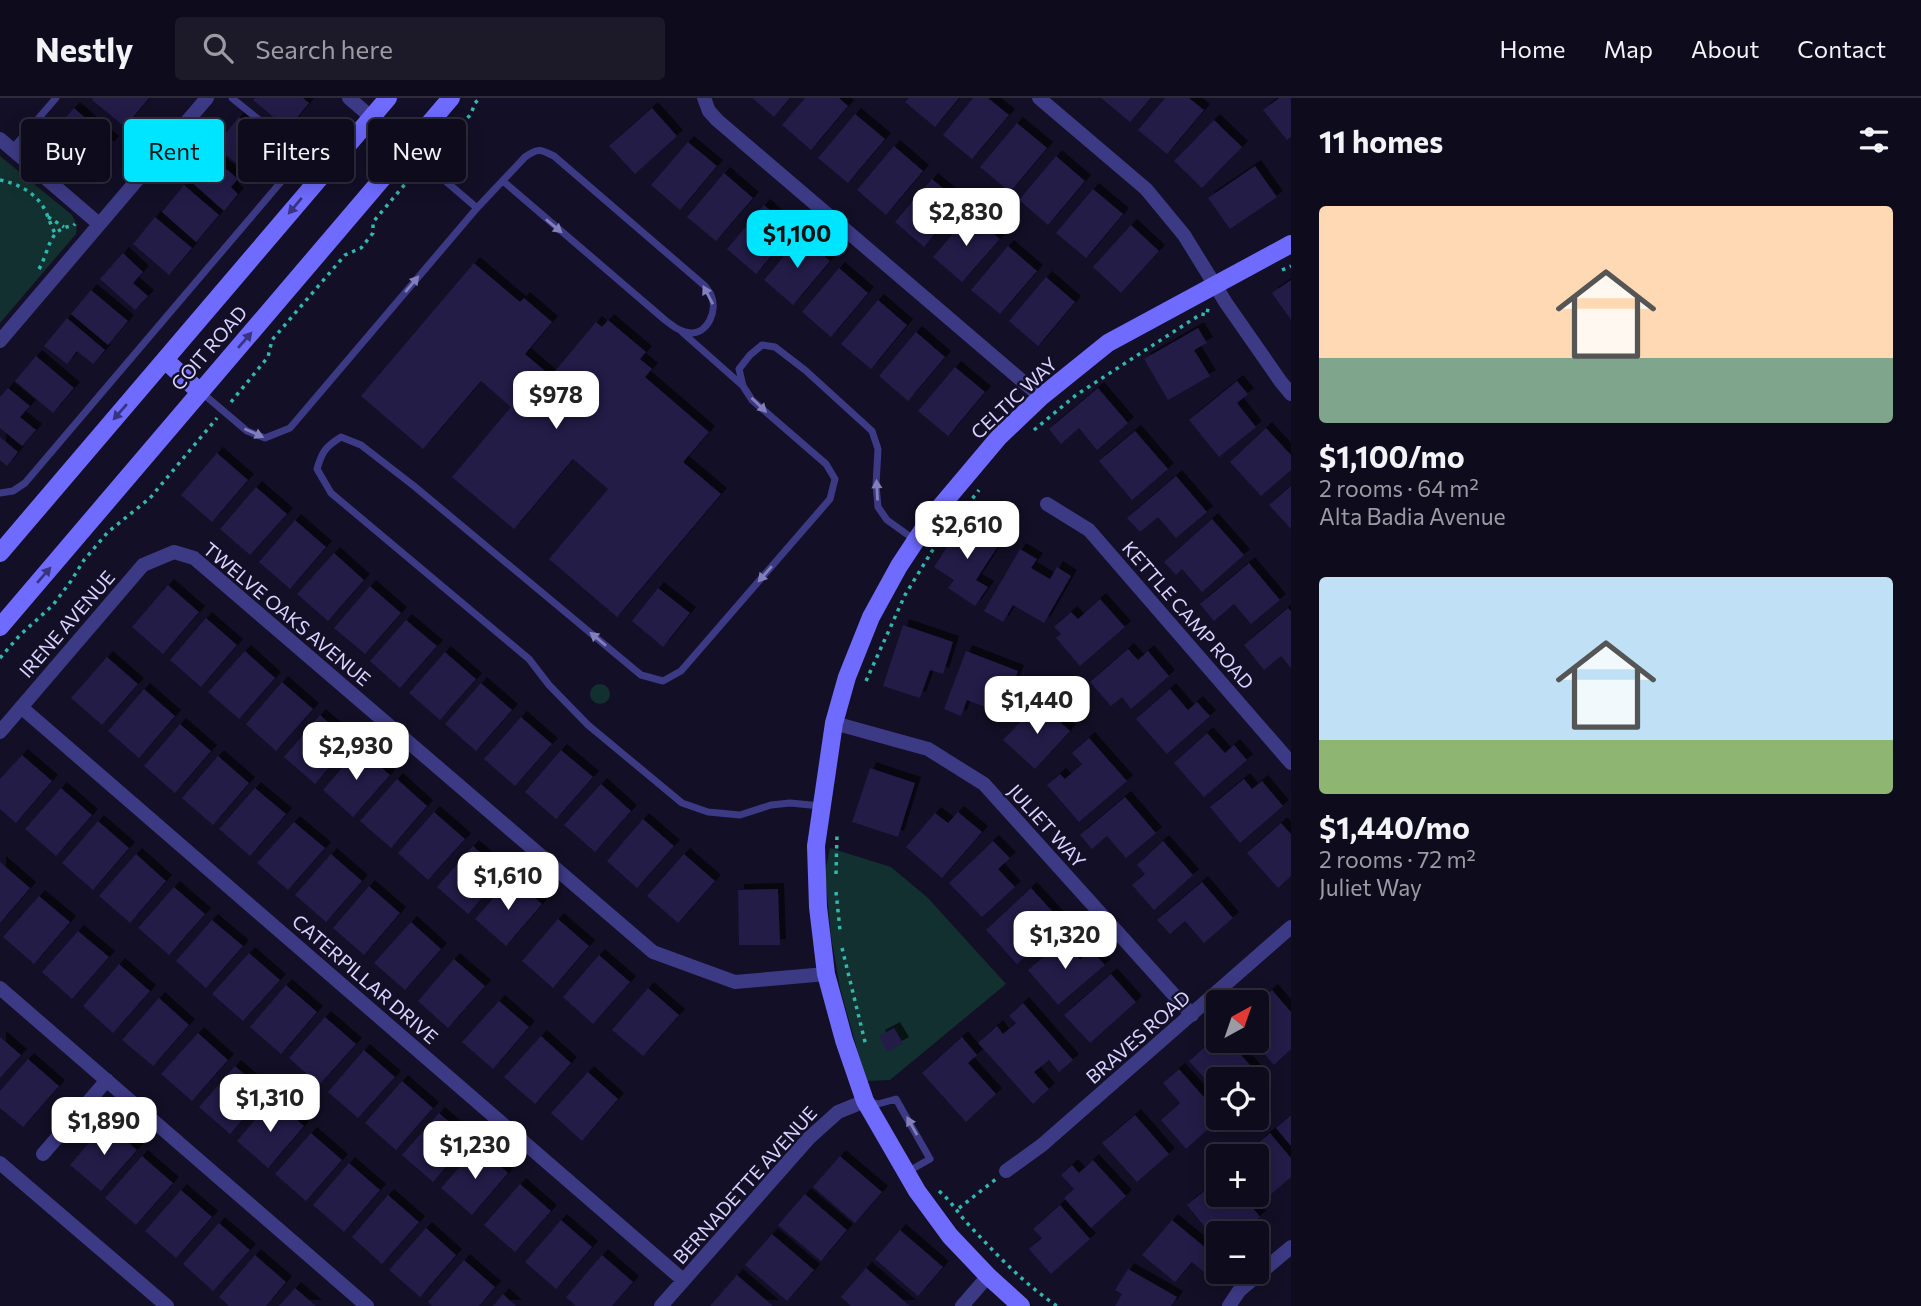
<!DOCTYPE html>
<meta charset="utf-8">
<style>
body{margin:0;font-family:Commissioner,sans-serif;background:#1c1929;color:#f1f3f6;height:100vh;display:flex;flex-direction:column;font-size:26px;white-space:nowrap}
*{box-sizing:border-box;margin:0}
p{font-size:23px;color:#9b9ba3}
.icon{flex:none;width:38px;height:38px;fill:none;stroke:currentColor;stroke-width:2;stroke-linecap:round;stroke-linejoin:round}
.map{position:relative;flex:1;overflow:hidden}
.panel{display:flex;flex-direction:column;background:#0e0b1c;width:630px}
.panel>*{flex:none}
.top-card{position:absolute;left:21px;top:21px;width:665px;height:63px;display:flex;gap:14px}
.needle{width:46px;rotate:40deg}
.controls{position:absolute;left:1206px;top:892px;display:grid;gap:14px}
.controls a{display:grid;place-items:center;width:63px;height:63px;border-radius:7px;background:#0e0b1c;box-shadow:0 4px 18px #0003,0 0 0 2px #2e2b3b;font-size:35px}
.price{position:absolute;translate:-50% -60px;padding:0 16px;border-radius:14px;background:#fff;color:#222;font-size:23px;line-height:46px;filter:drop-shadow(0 2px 4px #0008)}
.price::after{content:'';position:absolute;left:50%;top:42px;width:21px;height:16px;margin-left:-10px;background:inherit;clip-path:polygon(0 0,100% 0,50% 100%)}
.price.on{background:#00e5ff;color:#111}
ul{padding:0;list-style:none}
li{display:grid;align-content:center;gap:14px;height:371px;padding:0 28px}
li span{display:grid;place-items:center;height:217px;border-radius:7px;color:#555}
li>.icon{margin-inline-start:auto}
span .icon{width:126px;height:126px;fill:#fffc;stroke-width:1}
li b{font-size:30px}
h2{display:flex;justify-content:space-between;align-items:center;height:84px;padding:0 28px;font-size:30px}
.chip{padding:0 24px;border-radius:7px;background:#0e0b1c;box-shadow:0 4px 18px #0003,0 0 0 2px #2e2b3b;font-size:24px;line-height:63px}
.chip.on{background:#00e5ff;color:#111}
header{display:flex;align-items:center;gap:42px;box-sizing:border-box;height:98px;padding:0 35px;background:#0e0b1c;border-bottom:2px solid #2e2b3b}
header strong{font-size:33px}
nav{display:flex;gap:38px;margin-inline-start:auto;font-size:24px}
.search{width:490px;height:63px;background:#1c1929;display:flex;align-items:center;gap:18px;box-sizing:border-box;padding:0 24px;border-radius:7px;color:#9b9ba3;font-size:26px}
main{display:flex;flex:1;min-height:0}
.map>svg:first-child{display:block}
.green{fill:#12302f}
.building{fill:#241b47;filter:url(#shadow)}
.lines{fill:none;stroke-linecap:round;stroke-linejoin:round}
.path{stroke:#2fb8b0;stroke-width:3.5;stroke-dasharray:3.5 5;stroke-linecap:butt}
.lane{stroke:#3d3a85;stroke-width:7}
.street{stroke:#3d3a85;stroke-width:14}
.secondary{stroke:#6f6bff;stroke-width:18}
.oneway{fill:#38347d}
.oneway2{fill:#837fbc}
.labels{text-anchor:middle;stroke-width:5;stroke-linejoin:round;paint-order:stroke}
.street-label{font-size:19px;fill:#d9d4ff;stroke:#130f26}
</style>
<header>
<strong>Nestly</strong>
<div class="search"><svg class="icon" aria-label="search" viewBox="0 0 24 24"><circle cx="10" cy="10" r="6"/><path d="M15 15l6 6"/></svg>Search here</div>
<nav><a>Home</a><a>Map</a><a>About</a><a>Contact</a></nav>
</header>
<main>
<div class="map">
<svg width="1291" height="1208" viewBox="0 0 1291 1208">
<defs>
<filter id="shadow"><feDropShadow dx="6" dy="-6" stdDeviation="0" flood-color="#0009"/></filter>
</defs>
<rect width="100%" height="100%" fill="#130f26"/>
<path class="green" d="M0 58 72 117 77 127 76 136 0 225Z
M590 596a10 10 0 1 1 20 0a10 10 0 1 1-20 0Z
M830 750 891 769 928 800 1006 886 890 982 866 983 840 890 831 838 825 774Z"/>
<path class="building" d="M93 0H149L125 29 92 2Z
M255 0H303L309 5 288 31 253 2Z
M752 0H790L774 19Z
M805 0H839L848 8 811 52 782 27Z
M909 0H959L935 29 905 4Z
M973 0H988L1009 17 972 61 943 37Z
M1101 0H1151L1130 24Z
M1165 0H1189L1204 12 1167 56 1138 32Z
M1279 0H1291V39L1287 42 1263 12Z
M74 10 113 44 89 71 60 45 69 34 60 26Z
M652 10 677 38 635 76 609 48Z
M855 16 885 41 848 85 818 60Z
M239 19 264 40 252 54 265 65 253 79 215 48Z
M1214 22 1242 49 1202 90 1174 63Z
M1017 25 1047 50 1010 94 980 69Z
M688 44 717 68 680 112 651 87Z
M894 48 923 73 886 117 857 92Z
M209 56 238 81 231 89 238 96 224 113 188 81Z
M1056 58 1085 83 1048 127 1019 102Z
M1255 68 1277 99 1230 131 1208 100Z
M724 75 753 100 716 143 687 119Z
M932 81 961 105 924 149 895 124Z
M184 87 219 117 196 144 162 114Z
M1093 91 1123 116 1086 160 1056 135Z
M764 107 793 132 756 176 727 151Z
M970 116 1000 141 962 184 933 159Z
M155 119 192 150 169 177 133 146Z
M1131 127 1159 153 1121 195 1093 169Z
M801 138 830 163 793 207 764 182Z
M1008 148 1037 173 1000 216 971 192Z
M123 155 143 174 133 185 148 198 135 212 100 181Z
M474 165 520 204 524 200 552 224 525 256 551 278 596 224 602 229 608 222 646 254 640 261 652 271 645 279 709 334 683 364 721 396 617 519 549 461 608 391 573 361 514 431 452 379 511 309 481 283 423 351 361 298Z
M839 170 868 195 831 239 802 214Z
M1046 179 1075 204 1038 248 1009 223Z
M1291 182V222L1272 195Z
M91 192 128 223 108 247 71 216Z
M878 202 907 227 871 271 841 246Z
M67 220 105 252 93 266 77 253 67 266 44 248Z
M1198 230 1207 245 1194 252 1210 278 1168 302 1144 261Z
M916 234 945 259 908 303 879 278Z
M36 258 74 290 53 315 15 283Z
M955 269 985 294 948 338 918 313Z
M1237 283 1248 296 1237 305 1256 329 1219 359 1189 322Z
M8 290 30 308 20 319 36 332 22 348 0 330V299Z
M1098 290 1128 325 1097 352 1079 330 1061 346 1049 331Z
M1266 330 1291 357V372L1261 398 1230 364Z
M1135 333 1168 371 1132 402 1099 363Z
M0 339 18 354 7 368 0 362Z
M217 355 248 382 212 424 181 397Z
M1176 378 1207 414 1176 440 1158 419 1140 434 1127 420Z
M1291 388V431L1269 407Z
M256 389 287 416 250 457 220 431Z
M965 421 1000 445 976 482 988 489 975 508 948 490 954 482 934 469Z
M1212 421 1244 457 1202 494 1182 471 1176 477 1164 464Z
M295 422 326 449 290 491 259 464Z
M1020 451 1037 461 1031 470 1050 481 1057 469 1071 478 1044 525 1013 507 1003 524 984 513Z
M334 455 364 482 328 523 297 496Z
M1249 465 1280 502 1251 526 1234 506 1214 523 1200 506Z
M168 487 199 514 163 556 132 529Z
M370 488 401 515 365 556 334 530Z
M658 490 690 515 663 549 632 523Z
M1100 501 1125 529 1080 568 1056 540 1061 536 1054 529 1071 514 1078 521Z
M1288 510 1291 513V570L1281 558 1264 572 1244 547Z
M206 520 237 547 201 589 170 562Z
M406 522 437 548 400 590 370 563Z
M903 527 953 544 943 576 930 572 920 600 883 588Z
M1128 551 1138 562 1148 553 1169 578 1131 611 1122 599 1111 608 1090 584Z
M245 553 275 580 239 621 208 594Z
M966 553 1018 573 1001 615 967 602 961 618 944 611Z
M445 554 476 581 440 622 409 595Z
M107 559 138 586 102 627 71 600Z
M282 584 313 611 276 653 246 626Z
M481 585 512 612 476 653 445 626Z
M144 591 175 618 139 660 108 633Z
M1170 591 1188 612 1197 604 1210 618 1167 656 1136 621Z
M1039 604 1070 633 1035 671 1003 642Z
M320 617 351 644 315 686 284 659Z
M521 619 552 646 515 688 484 661Z
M180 626 211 653 175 695 144 668Z
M1207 635 1225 655 1234 647 1247 662 1204 699 1174 665Z
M1089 640 1127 683 1079 724 1047 687 1060 676 1065 681 1082 666 1072 655Z
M359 650 390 677 353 719 323 692Z
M561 652 593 679 556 721 525 694Z
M22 657 52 683 16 725 0 711V681Z
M218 658 249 685 213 727 182 700Z
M870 670 915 685 898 739 852 724Z
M397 681 427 708 391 750 360 723Z
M1244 681 1252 691 1262 683 1283 708 1240 745 1210 709Z
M601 686 631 713 595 754 564 727Z
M61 690 92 717 56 758 25 731Z
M255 690 286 716 250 758 219 731Z
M1125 699 1156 735 1126 760 1107 738 1092 751 1080 737Z
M434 714 465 741 428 782 398 755Z
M958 714 982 734 942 780 906 749 935 715 948 725Z
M643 721 674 748 637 790 607 763Z
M98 723 129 750 93 792 62 765Z
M294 724 325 750 288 792 257 765Z
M1281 725 1291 736V778L1278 790 1247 755Z
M993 743 1010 760 998 771 1015 789 982 819 949 785Z
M1163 743 1193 777 1154 812 1132 787 1145 776 1137 767Z
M473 748 504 775 468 816 437 789Z
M136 756 166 783 130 825 99 798Z
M331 756 362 783 326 824 295 797Z
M684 756 715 783 678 825 647 798Z
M0 764 30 790 0 825Z
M511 780 542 806 506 848 475 821Z
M1202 784 1233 820 1204 845 1185 823 1170 836 1157 822Z
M369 788 400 815 364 857 333 830Z
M174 789 205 816 169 857 138 830Z
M1031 790 1063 825 1017 866 986 832Z
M778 791 780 847H739L738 792Z
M39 798 70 824 34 866 3 839Z
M558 821 589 848 553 890 522 863Z
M212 822 243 848 206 890 176 863Z
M411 824 441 851 405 892 374 865Z
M78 833 109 859 72 901 42 874Z
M1063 842 1080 862 1091 852 1105 867 1058 907 1028 872Z
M249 855 280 882 243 923 212 896Z
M599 857 630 884 593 926 563 899Z
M454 861 485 888 448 930 418 903Z
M119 866 150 893 113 935 83 908Z
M1111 876 1136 904 1090 945 1064 917Z
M286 887 317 914 281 956 250 929Z
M648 890 679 917 643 958 612 932Z
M1272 892 1291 914V951L1274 967 1253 943H1256V930L1270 918 1258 904Z
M159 900 189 927 153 968 122 942Z
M499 903 529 929 493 971 462 944Z
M1023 905 1073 962 1059 974 1049 962 1034 974 1049 991 1033 1006 978 945 997 928 1003 936 1016 925 1009 918Z
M325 919 356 946 319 987 289 960Z
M894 930 903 945 887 954 879 938Z
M198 935 228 962 192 1003 161 976Z
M1218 937V943H1229L1256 974 1247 982H1218V995L1189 963Z
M541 938 571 965 535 1006 504 979Z
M0 939 21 957 0 980Z
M962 939 977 957 968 965 996 996 966 1024 922 975Z
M364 952 395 979 358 1020 328 994Z
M28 961 59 988 23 1029 0 1010V993Z
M235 968 266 995 230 1036 199 1009Z
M1179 971 1218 1015V1020H1220L1186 1051 1161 1022 1180 1005 1163 985Z
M588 974 618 1001 582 1043 551 1015Z
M402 983 433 1010 396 1052 365 1025Z
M273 1001 304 1028 268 1070 237 1043Z
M439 1015 470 1042 433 1084 402 1057Z
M1135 1017 1169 1056 1137 1084 1102 1045Z
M1291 1017V1048L1276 1030Z
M106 1025 137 1052 101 1093 70 1067Z
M311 1035 342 1062 306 1103 275 1076Z
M1270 1035 1291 1060V1079L1262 1104 1256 1097V1059H1242Z
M478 1048 508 1075 472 1117 441 1090Z
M142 1058 173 1085 136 1127 105 1100Z
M840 1058 882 1094 855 1125 813 1089Z
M1093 1062 1126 1098 1091 1130 1064 1100 1074 1091 1061 1077 1072 1067 1079 1075Z
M349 1065 380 1092 344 1134 313 1107Z
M1218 1082V1097H1243L1260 1119 1239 1136H1234L1227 1126 1212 1138 1187 1107Z
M520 1086 551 1113 515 1154 484 1127Z
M181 1092 212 1119 176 1160 145 1133Z
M805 1096 847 1132 821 1163 778 1127Z
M388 1097 419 1124 382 1166 352 1139Z
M1060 1107 1090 1141 1051 1176 1029 1151 1042 1140 1033 1131Z
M561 1122 592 1149 556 1191 525 1164Z
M1172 1122 1218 1160 1205 1175 1192 1164 1175 1184 1142 1157Z
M219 1125 250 1152 213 1193 183 1166Z
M426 1130 456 1157 420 1199 389 1172Z
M900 1132 943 1169 918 1198 875 1161Z
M772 1136 814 1172 787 1203 745 1167Z
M255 1157 286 1184 266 1208H229L219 1199Z
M602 1157 633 1184 612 1208H576L566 1199Z
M464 1162 495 1189 479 1208H432L428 1204Z
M866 1170 910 1208H851L841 1199Z
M1128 1171 1177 1199 1171 1208H1115L1122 1196 1115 1192Z
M737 1177 773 1208H710Z
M295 1190 316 1208H279Z
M503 1196 516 1208H493Z"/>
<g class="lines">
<path class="path" d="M431 55 454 30 464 24 471 16 475 5 480 0
M0 82C19 86 37 95 46 114 49 121 51 128 55 135
M48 119 64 129
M39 171C50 152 48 130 73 128L75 126
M1282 172 1291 168
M231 304 268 259 272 242 345 157 361 150 373 135V124L417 72
M1034 332 1076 297 1201 216 1207 217 1208 210
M0 560 20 537 53 507 71 483 84 462 108 434 150 400 217 320
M866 583 905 497 932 453 979 392
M836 776 837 735
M836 794 840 832
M842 850 866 948
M939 1093C951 1103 958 1115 968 1126 996 1156 1023 1185 1057 1208
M959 1110 996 1081"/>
<path class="lane" d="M12 51 56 0
M477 110 525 59C538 50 540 51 554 58L705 188C706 190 710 194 711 197 718 212 708 236 690 235 680 234 673 228 665 222L503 83
M682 234 743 288
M201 294 247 333 265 340 290 330 477 110 408 51
M0 395 13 393 25 385 286 78C289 69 291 60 287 50 279 35 246 12 232 0
M821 708 790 705 771 707 740 717 708 714 682 705 588 627 549 587 529 561 331 395 317 371C322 354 325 349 341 339L361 347 414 388 641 577 663 583 681 573 830 401 835 381 826 366 752 302 743 288 739 271 750 257 762 247 775 249 805 272 872 333 878 351 876 387 878 409 887 422 915 442
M869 1004 878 1006 896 1001 930 1061 907 1074"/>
<path class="street" d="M349 0 408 51
M704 0 709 13 717 22 1041 299
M1039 0 1146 91 1184 137 1226 205 1281 284 1291 296
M0 41 99 126
M0 243 207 0
M1047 406 1089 432 1291 665
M21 609 683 1182
M834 625 928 651 984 686 1192 917
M0 634 143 467 174 454 194 460 653 854 735 884 826 876
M0 890 367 1208
M43 1056 107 982
M0 1065 167 1208
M1006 1073 1042 1047 1291 829
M661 1208 809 1040 838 1014 865 1003
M962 1208 988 1178
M1229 1208 1239 1193 1291 1149"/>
<path class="secondary" d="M165 262 200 294
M0 455 388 0
M0 529 451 0
M1021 1208 988 1178 950 1138 917 1093 865 1003 844 942 826 876 818 809 816 748 834 625 847 579 871 519 899 468 930 421 999 339 1041 299 1108 245 1291 146"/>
</g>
<defs><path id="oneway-solid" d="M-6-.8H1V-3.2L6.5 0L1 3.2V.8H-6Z" transform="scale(1.75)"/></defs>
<g class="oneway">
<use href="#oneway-solid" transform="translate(295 108) rotate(130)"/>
<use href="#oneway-solid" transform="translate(245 242) rotate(-49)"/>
<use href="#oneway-solid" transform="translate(120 314) rotate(131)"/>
<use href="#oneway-solid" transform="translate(44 477) rotate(-49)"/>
</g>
<g class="oneway2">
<use href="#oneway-solid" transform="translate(554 128) rotate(40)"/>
<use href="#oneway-solid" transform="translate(412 186) rotate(-50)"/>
<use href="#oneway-solid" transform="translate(708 197) rotate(-118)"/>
<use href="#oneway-solid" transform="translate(759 307) rotate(44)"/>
<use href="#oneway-solid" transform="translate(254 335) rotate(24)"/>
<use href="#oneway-solid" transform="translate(877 392) rotate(-93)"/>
<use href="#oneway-solid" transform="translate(765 476) rotate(131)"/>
<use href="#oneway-solid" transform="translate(598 541) rotate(-140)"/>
<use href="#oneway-solid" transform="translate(912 1028) rotate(-119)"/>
</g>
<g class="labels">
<g class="street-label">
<text transform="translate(209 250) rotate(-49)" y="7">COIT ROAD</text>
<text transform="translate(1014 300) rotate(-43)" y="7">CELTIC WAY</text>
<text transform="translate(287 516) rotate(40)" y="7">TWELVE OAKS AVENUE</text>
<text transform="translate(1188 517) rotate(49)" y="7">KETTLE CAMP ROAD</text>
<text transform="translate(67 526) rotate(-49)" y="7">IRENE AVENUE</text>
<text transform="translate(1047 728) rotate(48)" y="7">JULIET WAY</text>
<text transform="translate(365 881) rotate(41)" y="7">CATERPILLAR DRIVE</text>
<text transform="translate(1138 939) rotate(-41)" y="7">BRAVES ROAD</text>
<text transform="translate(745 1087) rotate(-48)" y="7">BERNADETTE AVENUE</text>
</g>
</g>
</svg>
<div class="controls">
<a><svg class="needle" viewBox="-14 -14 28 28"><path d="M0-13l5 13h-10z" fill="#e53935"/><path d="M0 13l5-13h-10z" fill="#9b9ba3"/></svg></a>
<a><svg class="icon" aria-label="locate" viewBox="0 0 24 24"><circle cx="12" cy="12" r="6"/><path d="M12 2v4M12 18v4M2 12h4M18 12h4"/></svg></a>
<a>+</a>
<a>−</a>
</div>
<b class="price" style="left:966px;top:150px">$2,830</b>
<b class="price on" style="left:797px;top:172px">$1,100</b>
<b class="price" style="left:556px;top:333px">$978</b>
<b class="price" style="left:967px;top:463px">$2,610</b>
<b class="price" style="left:1037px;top:638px">$1,440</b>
<b class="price" style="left:356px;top:684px">$2,930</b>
<b class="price" style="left:508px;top:814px">$1,610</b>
<b class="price" style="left:1065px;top:873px">$1,320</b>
<b class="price" style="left:270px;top:1036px">$1,310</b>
<b class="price" style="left:104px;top:1059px">$1,890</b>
<b class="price" style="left:475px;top:1083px">$1,230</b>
<div class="top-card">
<a class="chip">Buy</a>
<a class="chip on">Rent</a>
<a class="chip">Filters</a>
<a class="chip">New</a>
</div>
</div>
<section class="panel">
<h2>11 homes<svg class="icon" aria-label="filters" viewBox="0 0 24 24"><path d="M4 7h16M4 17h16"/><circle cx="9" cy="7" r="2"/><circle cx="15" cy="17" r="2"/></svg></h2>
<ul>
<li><span style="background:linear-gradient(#ffd9b3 70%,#7fa58c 0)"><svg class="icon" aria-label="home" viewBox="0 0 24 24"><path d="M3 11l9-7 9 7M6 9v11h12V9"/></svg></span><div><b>$1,100/mo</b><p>2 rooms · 64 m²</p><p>Alta Badia Avenue</p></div></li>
<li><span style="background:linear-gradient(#bfe0f5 75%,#8fb573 0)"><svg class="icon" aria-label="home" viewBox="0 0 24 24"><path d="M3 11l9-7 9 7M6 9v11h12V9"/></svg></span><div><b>$1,440/mo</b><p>2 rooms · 72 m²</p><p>Juliet Way</p></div></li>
</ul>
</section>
</main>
